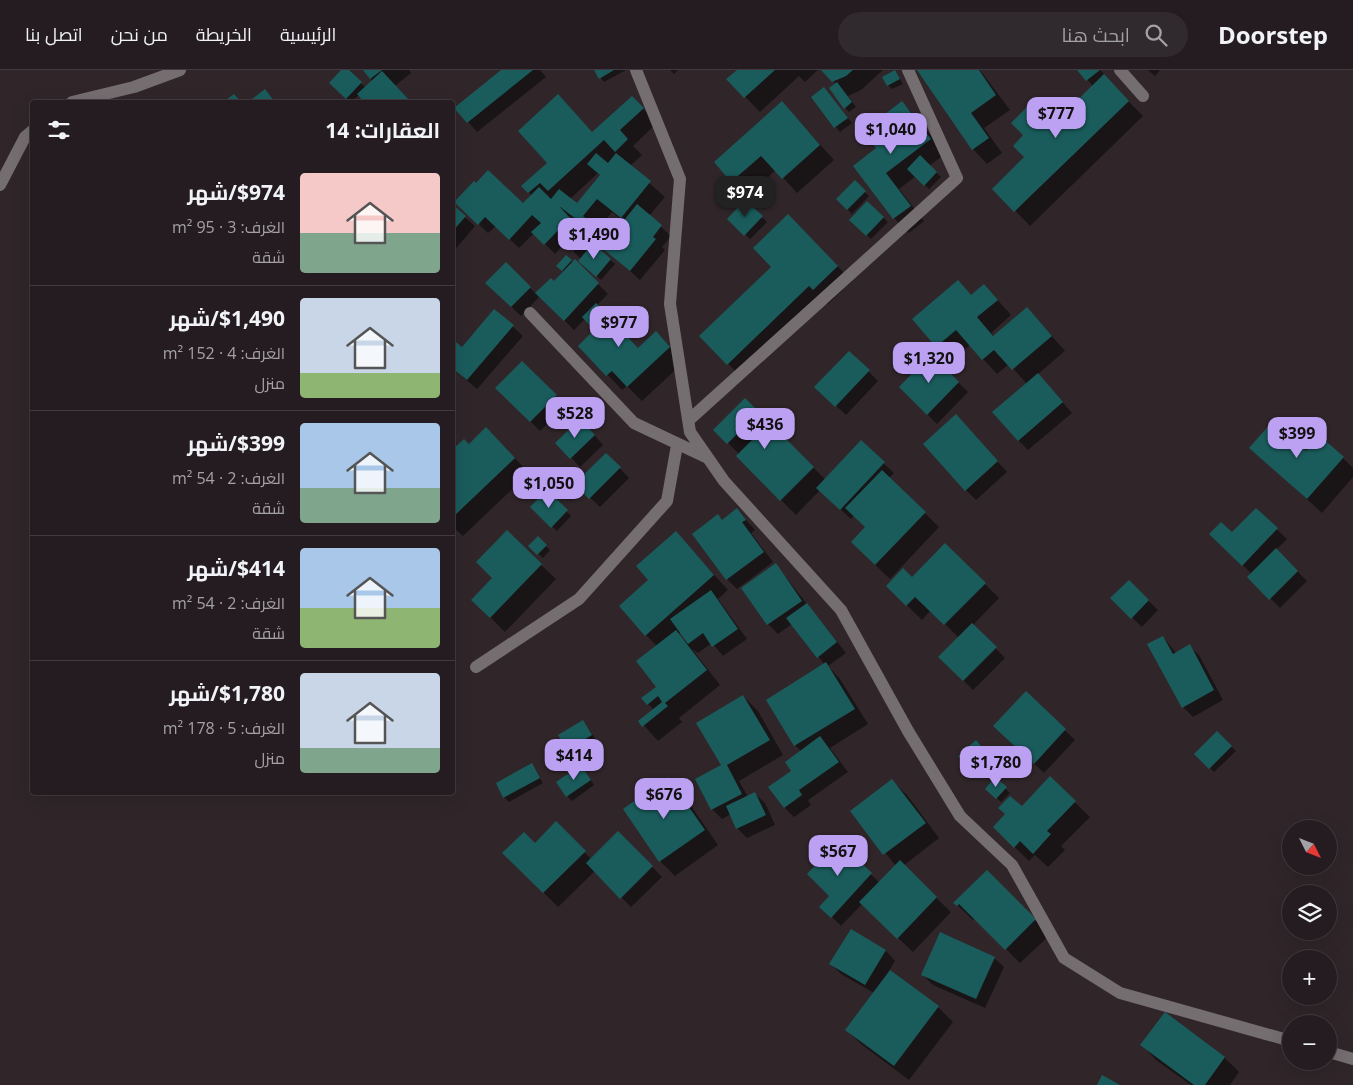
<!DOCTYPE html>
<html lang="ar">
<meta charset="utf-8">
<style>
body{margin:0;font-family:"Open Sans",Cairo,sans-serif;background:#30292d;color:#f1f3f6;direction:rtl;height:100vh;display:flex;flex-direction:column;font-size:19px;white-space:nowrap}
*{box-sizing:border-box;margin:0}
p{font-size:16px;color:#a3a1a5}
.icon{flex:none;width:28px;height:28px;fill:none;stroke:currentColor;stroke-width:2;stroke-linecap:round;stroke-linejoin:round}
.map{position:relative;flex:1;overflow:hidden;direction:ltr}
.panel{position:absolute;left:30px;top:30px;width:425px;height:695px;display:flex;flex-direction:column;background:#241c20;border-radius:5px;box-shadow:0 5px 20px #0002,0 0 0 1px #413a3e;direction:rtl}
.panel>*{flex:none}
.needle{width:32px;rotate:132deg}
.tools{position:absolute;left:1282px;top:750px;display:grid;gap:10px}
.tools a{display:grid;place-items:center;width:55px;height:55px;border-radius:50%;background:#241c20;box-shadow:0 5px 20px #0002,0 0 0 1px #413a3e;font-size:25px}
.price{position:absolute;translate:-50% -42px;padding:0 11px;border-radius:10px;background:#bca0f2;color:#111;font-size:16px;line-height:32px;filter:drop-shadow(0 1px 2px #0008)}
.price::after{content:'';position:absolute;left:50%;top:30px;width:15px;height:11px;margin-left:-8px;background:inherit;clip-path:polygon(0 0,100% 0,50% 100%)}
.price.active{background:#222;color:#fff}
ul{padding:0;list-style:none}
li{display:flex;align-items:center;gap:15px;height:125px;padding:0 15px}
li+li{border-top:1px solid #413a3e}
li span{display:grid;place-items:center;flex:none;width:140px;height:100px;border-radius:5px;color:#555}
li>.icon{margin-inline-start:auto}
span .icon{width:60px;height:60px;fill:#fffc;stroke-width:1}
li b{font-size:21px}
h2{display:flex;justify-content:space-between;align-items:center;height:60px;padding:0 15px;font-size:21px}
header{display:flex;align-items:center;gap:30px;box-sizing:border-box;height:70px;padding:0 25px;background:#241c20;border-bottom:1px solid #413a3e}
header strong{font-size:24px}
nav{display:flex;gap:28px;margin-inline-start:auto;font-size:18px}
.search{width:350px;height:45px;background:#30292d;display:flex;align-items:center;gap:12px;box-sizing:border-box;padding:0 18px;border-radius:28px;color:#a3a1a5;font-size:19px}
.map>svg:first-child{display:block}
.shadow{fill:#0007;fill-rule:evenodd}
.building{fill:#1a5c5c}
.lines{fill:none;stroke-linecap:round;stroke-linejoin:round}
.minor{stroke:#746e70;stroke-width:12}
</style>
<header>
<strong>Doorstep</strong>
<div class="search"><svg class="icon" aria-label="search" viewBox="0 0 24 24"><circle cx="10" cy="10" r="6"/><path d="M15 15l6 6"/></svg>ابحث هنا</div>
<nav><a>الرئيسية</a><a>الخريطة</a><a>من نحن</a><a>اتصل بنا</a></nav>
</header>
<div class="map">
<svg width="1353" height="1015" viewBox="0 0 1353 1015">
<rect width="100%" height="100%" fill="#30262a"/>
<path class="shadow" d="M343 0H347L366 18 373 11 364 0H409L411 3 395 16 410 32H366L359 25 351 32 330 13Z
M503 0H540L546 7 477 62 456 38Z
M595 0H626L604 12Z
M670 0H678L674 4Z
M738 0H818L805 12 799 6 760 42 728 9Z
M823 0H883L861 20 848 26 856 37 849 42 845 38 836 14Z
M919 0H980L1010 40 984 58 1002 83 987 94 973 79Z
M1079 0H1100L1104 4 1103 6 1143 46 1030 156 994 119 1093 16Z
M1148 0H1160L1155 6Z
M895 1 903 14 892 19 888 15Z
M824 18 852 53 840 62 812 27Z
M265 21 276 32H250Z
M632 27 657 53 633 76 642 85 630 96 665 127 649 146 671 166 662 177 665 180 640 210 603 177 600 181 615 194 601 210 584 196 581 189 565 173 555 184 534 163 519 178 496 156 488 163 466 142 523 135 532 126 523 116 593 63ZM598 103 601 107 577 135 570 129ZM612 142 624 152 609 171 598 160ZM570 146 576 151 574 153 569 148Z
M902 33 917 48 945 84 929 96 941 107 929 119 916 106 899 119 924 151 909 163 894 148 855 96 878 78Z
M796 48 834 90 797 123 776 100 747 126 715 92Z
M855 112 869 126 852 144 838 129Z
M745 131 767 152 750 169 729 149Z
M867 132 888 152 871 169 851 150Z
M452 136 475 156 452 183Z
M788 146 852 211 828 234 824 230 743 309 701 266 773 197Z
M566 186 573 193 575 191 608 224 597 235 639 279 656 263 684 292 642 331 627 316 622 320 580 276 596 260 585 249 574 260 540 226 521 246 487 213 506 194 536 224 554 212 564 202 558 196Z
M984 215 1011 245 991 263 994 266 1027 238 1065 281 1038 304 1072 343 1028 380 1018 370 1027 314 1009 294 997 304 970 275 952 291 914 249 972 226Z
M494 240 523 266 477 319 452 298 462 279Z
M849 282 878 311 846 345 816 317Z
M931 286 968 322 937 354 900 317Z
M522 292 566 335 540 361 497 318Z
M452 301 456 305 452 309Z
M745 330 826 410 861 372 894 403 889 408 939 457 890 509 867 487 866 457 854 445 851 449 820 420 796 445 737 386 739 384 715 360Z
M965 355 1007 402 976 430 966 420Z
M590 360 603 375 580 397 557 373Z
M501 374 529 403 463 466 452 456V382L469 376Z
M1251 378 1343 388 1353 398V407L1322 443Z
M606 384 629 408 600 437 576 414Z
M547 422 571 446 557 461 532 437Z
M737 440 755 460 751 463 773 492 737 519 727 509 718 445 723 451Z
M1256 440 1287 469 1276 480 1307 511 1280 538 1249 507 1252 504 1210 464H1232Z
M676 463 728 520 718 529 747 569 723 586 712 573 698 583 692 579 720 615 679 648 682 652 658 671 640 651 654 640 643 629 658 617 657 576 646 565 650 510ZM681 562 689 573 688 574 678 564Z
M538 468 550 480 543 488 530 476Z
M541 495 556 509 505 562 487 544Z
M776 495 846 583 828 596 840 609 868 654 830 678 848 702 808 730 811 735 794 747 784 737 793 701 802 682 795 675 767 630 825 595 792 554 778 564 768 554 743 518Z
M912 509 985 514 999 528 973 555 1005 588 973 620 940 587 959 568 931 540 922 550 887 516Z
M1129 512 1158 540 1142 557 1112 528Z
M1163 567 1176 583 1189 576 1199 585 1223 630 1193 647 1183 637Z
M1026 623 1075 670 1044 703 1004 666Z
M743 626 758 641 783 685 739 711 748 727 755 724 765 733 775 755 747 768 737 758 731 744 722 749 712 739 696 709 722 696Z
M583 651 596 670 572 684 568 679Z
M1217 663 1236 681 1214 702 1196 684Z
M980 676 990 688 974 702 960 686Z
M531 695 543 713 509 732 504 727Z
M585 701 594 715 572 731 567 726Z
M1050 708 1090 747 1061 776 1065 780 1048 797 1035 785 1029 791 994 757 1006 744 1022 738Z
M668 709 682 723 718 775 675 806 660 791Z
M996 709 1010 723 1001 732 987 719Z
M892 711 907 725 939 768 903 796 951 842 913 882 862 834 841 856 821 836 830 826 838 773 880 813 896 796 852 742Z
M556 753 591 789 618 762 662 807 631 837 595 801 558 837 504 783 535 775Z
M987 802 1050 865 1020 893 975 848 973 850 955 833Z
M851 860 886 881 895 891 889 901 938 937 953 952 909 1010 861 974 847 960 874 923 841 904 831 894Z
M994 888 1004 897 985 938 933 915 923 905Z
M1165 944 1225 988 1239 1002 1230 1015H1191L1156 990 1142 975Z"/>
<path class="building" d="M341 0H349L362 12 346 29 329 13Z
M363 0H382L370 9Z
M501 0H533L467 53 454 38Z
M594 0H614L599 9Z
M737 0H775L744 28 726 9Z
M821 0H853L846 6 832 12Z
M895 0 900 9 887 16 882 7Z
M917 0H979L996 25 971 43 989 68 972 80Z
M1077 0H1100L1086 11Z
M382 1 411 32H364L357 24Z
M1104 4 1129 31 1014 142 992 119 1024 87 1013 76 1023 65 1011 53 1035 29 1056 51Z
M837 12 852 32 844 39 829 18Z
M824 17 848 48 834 58 811 27Z
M265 19 275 32H248Z
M234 24 241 32H223Z
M558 24 592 62 632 26 644 38 620 60 628 69 615 82 604 70 548 121 540 113 528 123 521 116 547 93 518 61Z
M782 31 820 75 782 109 761 86 731 112 714 92Z
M902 31 931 69 886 103 911 136 893 149 853 96 876 78 863 61Z
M596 83 608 93 616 83 651 111 621 148 597 129 583 146 594 155 573 181 559 169 576 149 559 136 570 148 544 175 531 162 541 153 532 145 509 170 485 147 478 155 454 132 474 111 476 113 488 100 523 133 539 117 551 129 559 119 577 133 600 105 587 94Z
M920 85 937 102 924 116 907 99Z
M855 110 866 121 847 140 836 129Z
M745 130 763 146 744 166 727 149Z
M867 131 884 147 866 166 849 150Z
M452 134 466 146 452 162Z
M637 134 662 155 653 167 656 169 630 201 602 178Z
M788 144 838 196 813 220 809 216 727 295 699 266 771 197 753 178Z
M593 173 611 189 596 207 578 191Z
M566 185 572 190 562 201 556 196Z
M575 189 599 213 564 251 535 223 551 208 554 211Z
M506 192 531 217 511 237 485 213Z
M958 210 971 225 984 214 998 230 977 247 993 266 1027 237 1052 266 1012 300 994 280 982 290 956 260 936 277 912 249Z
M596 233 638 278 656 261 670 277 627 317 612 301 606 306 578 276 594 260 582 247Z
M494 239 514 255 467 310 452 298V269L462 277Z
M849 281 870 300 835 337 814 317Z
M931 284 959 312 927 345 899 317Z
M522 291 557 325 530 352 495 318Z
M1038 303 1063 332 1018 371 992 342Z
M745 328 814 397 780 431 736 386 753 369 742 359 727 374 713 360Z
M956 344 998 391 965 421 923 374Z
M580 349 595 365 570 389 555 373Z
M1272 352 1306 381 1320 366 1344 387 1307 429 1249 378Z
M486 357 515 388 452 448V380L464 369 469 374Z
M861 370 885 392 840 440 816 418Z
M606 383 621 397 589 429 574 414Z
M882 400 926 442 875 495 851 472 865 457 845 438Z
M547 420 568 440 551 458 530 437Z
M737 438 746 450 742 452 764 482 726 510 692 464 718 444 722 450Z
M1256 438 1278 458 1242 496 1209 464 1221 452 1232 462Z
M507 460 542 494 490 548 471 530 492 508 476 492Z
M676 461 714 505 645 566 619 536 648 510 636 496Z
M538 466 547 475 537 485 528 476Z
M945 473 986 513 944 555 915 527 906 536 886 516 903 498 912 507Z
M1276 478 1298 501 1269 530 1247 507Z
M776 493 802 531 767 555 741 518Z
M1129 510 1149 530 1131 549 1110 528Z
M711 520 738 559 712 577 703 563 688 574 670 549Z
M807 533 837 572 817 588 786 548Z
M972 553 997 577 963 611 938 587Z
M676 560 707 600 665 633 668 636 642 657 638 651 662 632 658 626 647 635 641 628 656 617 636 591Z
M1163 566 1173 584 1190 574 1214 620 1182 638 1147 574Z
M826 592 855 639 794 676 766 630Z
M1026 621 1066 659 1034 694 993 656Z
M743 625 770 670 727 695 742 724 711 740 695 709 721 695 696 653Z
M583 650 592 665 567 680 558 665Z
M1217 661 1232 676 1209 699 1194 684Z
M820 666 839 692 799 720 802 725 784 738 768 717 791 701 785 692Z
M976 670 986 682 969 698 958 686Z
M532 693 540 708 503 728 496 713Z
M581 695 591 710 566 727 556 712Z
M1050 706 1076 731 1047 761 1051 764 1033 784 1020 771 1014 778 993 757 1005 744 998 738 1010 726 1022 736Z
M668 707 705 760 659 792 623 739Z
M995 707 1007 717 996 729 985 719Z
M892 709 926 753 883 785 850 741Z
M755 722 766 745 736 759 726 736Z
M556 751 586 781 543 823 502 783 524 762 535 773Z
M618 761 653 796 620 829 586 793Z
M838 771 872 803 831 848 819 837 829 826 807 804Z
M900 790 937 827 897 869 859 832Z
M987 800 1036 849 1005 880 959 834 957 836 953 833Z
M851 859 886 880 865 915 829 894Z
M940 862 995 887 976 929 921 905Z
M890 900 939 936 894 996 845 960Z
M1165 942 1225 987 1205 1015H1194L1140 975Z
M1102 1005 1120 1015H1097Z"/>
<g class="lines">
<path class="minor" d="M636 0 680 109 670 234 690 362 724 411 841 540 908 661 960 746 1012 795 1064 888 1120 923 1291 971
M1120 0 1143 26
M72 32 134 17 180 0
M0 115 25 67 32 61
M530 243 634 353 708 388
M689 350 957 108 908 0
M476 597 579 529 667 431 677 375
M1329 982 1353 989"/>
</g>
</svg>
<div class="tools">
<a><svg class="needle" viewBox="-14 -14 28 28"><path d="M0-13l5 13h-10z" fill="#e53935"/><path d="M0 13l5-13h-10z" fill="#a3a1a5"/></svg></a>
<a><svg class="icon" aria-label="layers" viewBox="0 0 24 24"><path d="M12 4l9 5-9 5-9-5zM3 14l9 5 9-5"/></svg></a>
<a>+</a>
<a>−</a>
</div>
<b class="price" style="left:1056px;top:69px">$777</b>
<b class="price" style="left:891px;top:85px">$1,040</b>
<b class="price active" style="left:745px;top:148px">$974</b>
<b class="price" style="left:594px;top:190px">$1,490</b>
<b class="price" style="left:619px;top:278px">$977</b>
<b class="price" style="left:929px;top:314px">$1,320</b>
<b class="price" style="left:575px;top:369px">$528</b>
<b class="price" style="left:765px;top:380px">$436</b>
<b class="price" style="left:1297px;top:389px">$399</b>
<b class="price" style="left:549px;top:439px">$1,050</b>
<b class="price" style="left:574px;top:711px">$414</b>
<b class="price" style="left:996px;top:718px">$1,780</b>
<b class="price" style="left:664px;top:750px">$676</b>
<b class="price" style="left:838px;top:807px">$567</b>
<section class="panel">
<h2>العقارات: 14<svg class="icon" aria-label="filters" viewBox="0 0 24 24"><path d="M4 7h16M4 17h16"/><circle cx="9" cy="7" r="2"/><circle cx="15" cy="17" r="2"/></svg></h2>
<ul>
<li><span style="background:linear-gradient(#f6c9c9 60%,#7fa58c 0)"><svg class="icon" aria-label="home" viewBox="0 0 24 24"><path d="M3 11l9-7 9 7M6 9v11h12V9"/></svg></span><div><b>$974/شهر</b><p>الغرف: 3 · 95 m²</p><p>شقة</p></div></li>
<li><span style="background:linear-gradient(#c9d6e8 75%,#8fb573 0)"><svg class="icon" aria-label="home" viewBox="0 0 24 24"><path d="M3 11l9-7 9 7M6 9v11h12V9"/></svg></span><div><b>$1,490/شهر</b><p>الغرف: 4 · 152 m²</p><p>منزل</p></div></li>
<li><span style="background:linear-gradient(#a9c7e8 65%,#7fa58c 0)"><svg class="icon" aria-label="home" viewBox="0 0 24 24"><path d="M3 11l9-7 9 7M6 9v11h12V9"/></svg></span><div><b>$399/شهر</b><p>الغرف: 2 · 54 m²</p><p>شقة</p></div></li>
<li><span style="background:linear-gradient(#a9c7e8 60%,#8fb573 0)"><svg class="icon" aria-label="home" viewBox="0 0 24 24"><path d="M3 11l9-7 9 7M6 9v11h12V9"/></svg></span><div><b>$414/شهر</b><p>الغرف: 2 · 54 m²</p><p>شقة</p></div></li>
<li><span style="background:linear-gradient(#c9d6e8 75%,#7fa58c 0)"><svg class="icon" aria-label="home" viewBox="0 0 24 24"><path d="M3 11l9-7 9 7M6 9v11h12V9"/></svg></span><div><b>$1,780/شهر</b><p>الغرف: 5 · 178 m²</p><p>منزل</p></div></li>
</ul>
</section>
</div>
